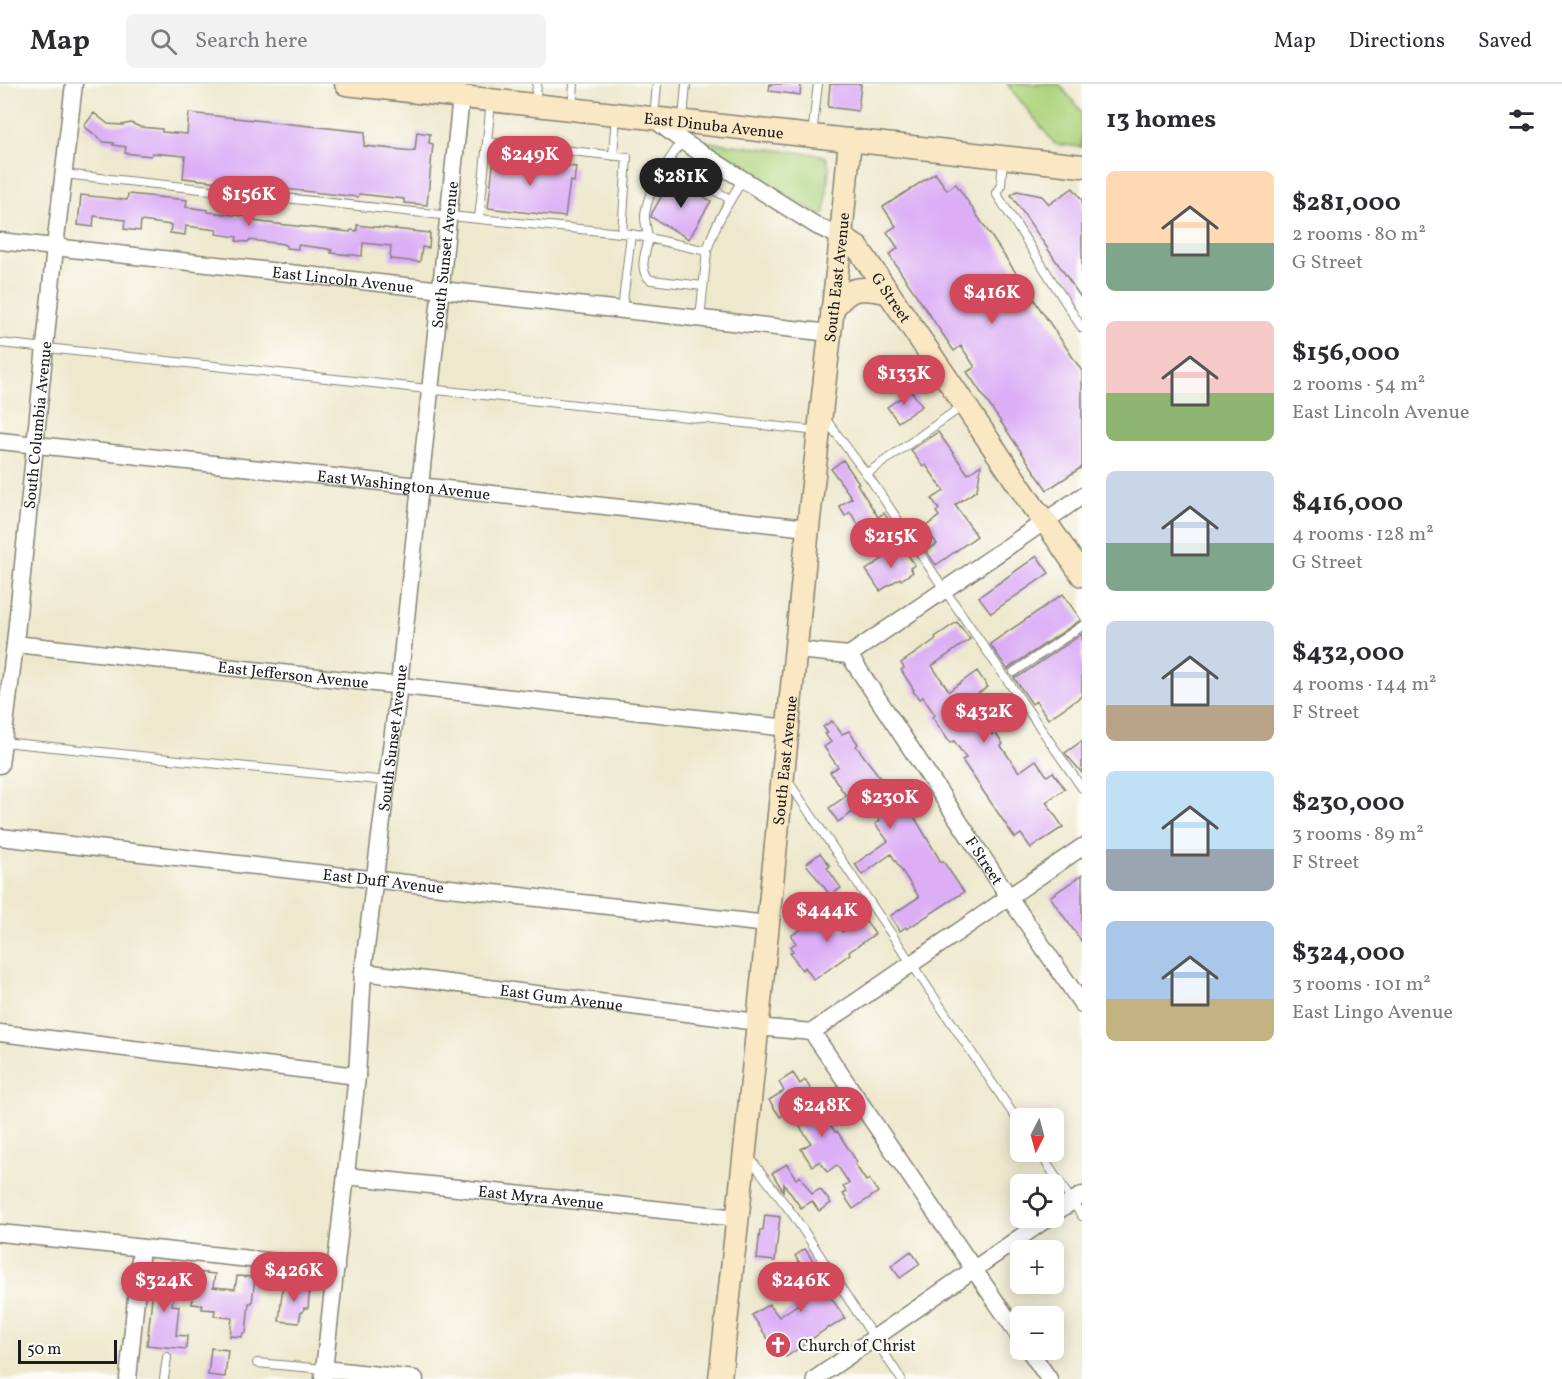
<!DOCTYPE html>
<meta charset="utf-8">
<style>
body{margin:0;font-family:Vollkorn,serif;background:#f2f2f3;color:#2b2b33;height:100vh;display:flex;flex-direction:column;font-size:22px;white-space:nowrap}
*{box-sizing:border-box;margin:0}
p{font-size:20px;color:#7c7c81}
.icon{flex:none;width:33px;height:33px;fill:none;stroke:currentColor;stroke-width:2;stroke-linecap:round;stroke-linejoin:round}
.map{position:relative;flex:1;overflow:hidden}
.side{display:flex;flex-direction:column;background:#fff;width:480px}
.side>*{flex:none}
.needle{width:39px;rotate:186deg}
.buttons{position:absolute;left:1010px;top:1024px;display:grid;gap:12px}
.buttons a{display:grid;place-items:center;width:54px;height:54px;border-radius:9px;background:#fff;box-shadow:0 3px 15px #0003;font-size:30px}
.scale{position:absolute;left:18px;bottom:15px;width:99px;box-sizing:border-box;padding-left:6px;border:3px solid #1c1c1c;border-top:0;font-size:16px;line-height:21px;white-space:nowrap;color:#1c1c1c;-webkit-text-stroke:4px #fdfcf7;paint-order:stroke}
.price{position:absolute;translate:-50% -51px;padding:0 14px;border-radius:21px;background:#d1495b;color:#fff;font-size:20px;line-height:39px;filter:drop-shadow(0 2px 3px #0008)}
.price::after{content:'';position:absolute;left:50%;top:36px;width:18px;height:14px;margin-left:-9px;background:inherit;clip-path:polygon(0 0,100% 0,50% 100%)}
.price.on{background:#222;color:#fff}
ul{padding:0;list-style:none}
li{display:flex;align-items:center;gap:18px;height:150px;padding:0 24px}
li span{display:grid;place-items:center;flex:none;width:168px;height:120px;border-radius:9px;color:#555}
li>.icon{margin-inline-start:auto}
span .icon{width:72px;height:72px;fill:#fffc;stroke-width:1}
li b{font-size:26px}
h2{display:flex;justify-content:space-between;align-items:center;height:72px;padding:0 24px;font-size:26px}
header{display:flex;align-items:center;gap:36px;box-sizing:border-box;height:84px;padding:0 30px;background:#fff;border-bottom:2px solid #e1e1e2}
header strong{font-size:28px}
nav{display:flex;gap:33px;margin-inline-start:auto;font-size:21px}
.search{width:420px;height:54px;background:#f2f2f3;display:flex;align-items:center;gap:15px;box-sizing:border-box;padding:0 21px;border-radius:9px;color:#7c7c81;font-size:22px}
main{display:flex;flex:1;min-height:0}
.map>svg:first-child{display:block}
.green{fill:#add47e;stroke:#64784d;stroke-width:1.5}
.building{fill:#dbaef6}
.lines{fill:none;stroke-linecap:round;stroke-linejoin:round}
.lane-casing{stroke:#858274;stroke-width:10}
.street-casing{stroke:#858274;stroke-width:19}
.secondary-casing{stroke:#858274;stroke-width:25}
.lane{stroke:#fff;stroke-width:8}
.street{stroke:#fff;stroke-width:16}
.secondary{stroke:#fae7c3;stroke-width:22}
.labels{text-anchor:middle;stroke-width:4.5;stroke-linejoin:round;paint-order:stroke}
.street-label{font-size:16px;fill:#1c1c1c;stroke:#fdfcf7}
.poi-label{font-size:16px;fill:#1c1c1c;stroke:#fdfcf7;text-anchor:start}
</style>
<header>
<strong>Map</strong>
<div class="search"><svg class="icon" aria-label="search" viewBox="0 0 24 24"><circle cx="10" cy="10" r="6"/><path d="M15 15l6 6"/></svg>Search here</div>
<nav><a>Map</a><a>Directions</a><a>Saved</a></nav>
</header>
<main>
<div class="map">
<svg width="1082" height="1295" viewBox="0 0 1082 1295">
<rect width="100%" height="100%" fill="#fdfcf7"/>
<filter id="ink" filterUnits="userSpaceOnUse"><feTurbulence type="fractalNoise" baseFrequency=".0167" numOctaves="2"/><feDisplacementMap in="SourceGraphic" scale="12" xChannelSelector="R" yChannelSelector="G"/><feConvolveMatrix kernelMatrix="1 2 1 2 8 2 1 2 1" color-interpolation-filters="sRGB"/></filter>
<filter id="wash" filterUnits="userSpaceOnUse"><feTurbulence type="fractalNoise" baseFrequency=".008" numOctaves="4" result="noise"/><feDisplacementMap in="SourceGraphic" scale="24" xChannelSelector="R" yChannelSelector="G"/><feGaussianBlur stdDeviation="1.35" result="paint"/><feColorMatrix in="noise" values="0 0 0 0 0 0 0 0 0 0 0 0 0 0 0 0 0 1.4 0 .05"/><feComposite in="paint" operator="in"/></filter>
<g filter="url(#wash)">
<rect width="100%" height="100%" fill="#eee8cd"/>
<path class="green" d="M1007 0H1059L1082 28V63L1055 60Z
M707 58 821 71 826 73 829 82 825 129 820 131 817 130 708 62Z"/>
<g id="blocks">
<path class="building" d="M770 0H801L800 11 769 7Z
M830 0H861L858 27 828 23Z
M94 29 108 40 122 41 131 39 140 43 162 45V48L187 50 189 29 365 48 364 62 413 67V66H415L417 48 430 50 429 59 433 60 427 121 404 119V115L359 110 358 113 183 94 185 72 152 69 151 72 125 69 126 63 113 61 114 59 104 58 84 42Z
M494 73 576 83 574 98 570 97 565 133 488 124Z
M935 89 947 106 956 100 1082 287V383L1047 406 967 288 975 283 961 262 954 267 889 171 898 164 887 148 896 142 883 123Z
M672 94 711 117 689 155 651 133 652 129Z
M1073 104 1082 116V215L1011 111 1017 107 1042 112 1049 120Z
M128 110 187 116 186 123 208 126V128L251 133V137L350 148 351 146 357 147V141L430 149 429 164 422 163 420 178 390 175 391 162 363 159 362 172 331 169 332 166H329V165L298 161V165L286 164V161H284V160L249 156 248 158 236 157 237 153 216 150 217 146 186 142 185 151 170 149 171 141 141 137 140 147 124 145 125 136 94 132 93 143 78 141 81 111 127 116Z
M911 307 922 322 898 338 887 323Z
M938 348 968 390 981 381 977 406 955 421 977 452 936 481 926 467 937 460 925 443 939 432 936 428 939 425 932 415 944 407 926 381 923 383 911 366Z
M843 376 859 399 857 400 878 433 884 429 892 441 869 457 850 428 845 432 839 422 852 414 831 385Z
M902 462 915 481 910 484 913 488 901 496 900 494 880 507 866 486Z
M1037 472 1049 489 991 529 979 513Z
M1063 510 1081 536 1010 583 1008 586 990 560Z
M957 538 970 555 932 582 949 607 977 587 988 603 968 616 992 651 995 648 1003 660 1001 662 1019 688 1036 676 1047 692 1053 688 1065 705 1046 718 1063 743 1031 764 1021 750 1015 754 962 676 966 674 954 657 950 659 932 633 935 631 923 613 919 615 913 607 914 606 901 586 904 584 901 579 936 555 935 553Z
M1082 550V612L1048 635 1036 617 1032 620 1014 594 1018 593Z
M832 637 842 650 849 647 858 660 856 662 886 701 889 698 915 734 941 778 943 777 964 808 907 845 906 843 900 847 890 832 919 813 891 770 862 791 855 780 888 757 875 740 880 737 867 719 838 738 829 724 846 712 830 688 838 683 824 663 831 658 825 650 828 649 823 643Z
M1082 657V689L1065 669Z
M820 769 830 782 827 784 841 804 830 811 806 780Z
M1082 791V858L1050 813Z
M824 821 842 848 863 833 875 850 849 868 850 870 814 896 805 883 802 886 790 869 793 867 790 863 796 859 791 852 818 833 814 828Z
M793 989 800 1000 805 996 826 1029 824 1031 835 1048 837 1047 857 1078 855 1080 866 1097 869 1095 878 1108 853 1125 843 1110 847 1108 843 1103 849 1099 837 1081 827 1088 820 1077 812 1082 801 1065 811 1059 789 1027 780 1033 769 1016 784 1007 779 998Z
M787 1080 796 1095 800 1092 812 1110 820 1105 831 1119 819 1127 812 1117 801 1124 784 1100 783 1107 772 1089Z
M765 1131 780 1133 775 1177 757 1175 760 1146H763Z
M805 1165 822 1190 817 1193 845 1234 830 1244 829 1243 786 1273 784 1271 780 1273 752 1231 769 1220 779 1233 806 1215 794 1198 807 1190 795 1172Z
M911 1167 920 1180 900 1194 891 1182Z
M155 1185 176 1188 172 1221 179 1222 176 1251 187 1252 186 1265 147 1261Z
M195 1188 215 1190 213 1203 235 1205 237 1192 255 1193 252 1219H249L246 1249H243L242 1253 230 1252 232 1234 214 1232 215 1226 202 1225V1221L192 1220Z
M283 1200 310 1203 308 1224H304L303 1228H301L299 1239 279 1237Z
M211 1264 228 1266 225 1293 208 1291Z"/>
</g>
</g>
<g filter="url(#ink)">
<use href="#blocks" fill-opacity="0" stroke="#858274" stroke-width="1.5"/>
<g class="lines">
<g class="lane-casing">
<path id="lane" d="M535 21 537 0
M572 25 574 0
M654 34 657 0
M683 35 686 0
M812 51 818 0
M682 57C667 80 649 102 645 130 644 140 649 149 648 158 645 170 638 188 651 196L703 202
M487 58 491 16
M613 72 616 30
M1003 74 1001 101 996 109 1082 244
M667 80 730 115
M63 90 479 135 631 150 622 226
M479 135 487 58 627 73 622 149
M631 150 707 167
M700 234 707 167C714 141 729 118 743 95
M0 259 818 347
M824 333 871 396 944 505 1082 704
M866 390 964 321
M1014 588 1082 542
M3 658 387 697
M788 697 1020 1040
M1039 1068 1082 1132
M749 1073 794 1132 901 1295
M257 1279 324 1285
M164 1295 167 1273"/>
</g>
<g class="street-casing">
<g id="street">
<path d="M654 35 682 57 817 142 841 153"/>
<path id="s1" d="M0 157 830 249"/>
<path id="s2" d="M0 357 808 444"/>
<path id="s3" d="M15 560 788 644"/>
<path d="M797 566 849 571 1082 412"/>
<path id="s4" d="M849 571 1009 813 1082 920"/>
<path id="s5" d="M0 681 15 560 55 163 74 0"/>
<path id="s6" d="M0 753 767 840"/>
<path id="s7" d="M363 888 757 938"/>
<path d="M757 943 812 948 1082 763"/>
<path d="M812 948 1020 1253"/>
<path d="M0 949 357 992"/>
<path id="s8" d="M346 1092 737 1134"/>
<path d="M1053 1130 1082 1111"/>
<path d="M0 1149 336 1184"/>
<path d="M1029 1266 1049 1295"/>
<path d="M324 1285 415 1295"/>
<path d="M128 1295 141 1164"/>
<path id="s9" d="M323 1295 357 992 363 888 399 601 461 13"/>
<path d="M815 1295 1048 1134"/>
</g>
</g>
<g class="secondary-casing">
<g id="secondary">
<path id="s10" d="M346 0 1082 82"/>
<path id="s11" d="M841 153 858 164 965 321 1034 424 1045 437 1082 491"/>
<path d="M832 226C852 200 858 204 888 208"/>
<path id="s12" d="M720 1295 745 1066 808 444 841 153 850 56"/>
</g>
</g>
<use href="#lane" class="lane"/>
<use href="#street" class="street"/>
<use href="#secondary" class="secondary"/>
</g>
</g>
<defs>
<g id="church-disc" transform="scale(1.35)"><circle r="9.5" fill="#d1495b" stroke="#fdfcf7"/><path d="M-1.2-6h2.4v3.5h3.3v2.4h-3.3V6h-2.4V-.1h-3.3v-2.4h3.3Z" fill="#fff"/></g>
</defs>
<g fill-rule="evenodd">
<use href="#church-disc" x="778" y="1261"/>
</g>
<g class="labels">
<g class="street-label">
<text dy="6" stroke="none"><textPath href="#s10" startOffset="370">East Dinuba Avenue</textPath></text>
<text dy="6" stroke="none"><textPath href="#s9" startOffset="1131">South Sunset Avenue</textPath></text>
<text dy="6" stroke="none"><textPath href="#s12" startOffset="1108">South East Avenue</textPath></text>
<text dy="6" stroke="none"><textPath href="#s1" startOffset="345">East Lincoln Avenue</textPath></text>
<text dy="6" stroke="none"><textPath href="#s11" startOffset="80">G Street</textPath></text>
<text dy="6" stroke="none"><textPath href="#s5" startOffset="342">South Columbia Avenue</textPath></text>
<text dy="6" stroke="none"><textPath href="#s2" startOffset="406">East Washington Avenue</textPath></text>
<text dy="6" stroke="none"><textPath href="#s3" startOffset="280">East Jefferson Avenue</textPath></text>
<text dy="6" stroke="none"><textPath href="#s9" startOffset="645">South Sunset Avenue</textPath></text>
<text dy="6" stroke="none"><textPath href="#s12" startOffset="622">South East Avenue</textPath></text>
<text dy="6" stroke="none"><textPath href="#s4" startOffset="246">F Street</textPath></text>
<text dy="6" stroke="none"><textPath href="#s6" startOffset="386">East Duff Avenue</textPath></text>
<text dy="6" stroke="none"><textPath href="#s7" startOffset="200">East Gum Avenue</textPath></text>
<text dy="6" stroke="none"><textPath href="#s8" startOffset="196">East Myra Avenue</textPath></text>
</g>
<g class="poi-label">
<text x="798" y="1267">Church of Christ</text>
</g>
</g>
</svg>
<div class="buttons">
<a><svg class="needle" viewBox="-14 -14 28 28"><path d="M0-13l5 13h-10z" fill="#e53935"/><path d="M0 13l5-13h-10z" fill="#7c7c81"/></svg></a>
<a><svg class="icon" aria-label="locate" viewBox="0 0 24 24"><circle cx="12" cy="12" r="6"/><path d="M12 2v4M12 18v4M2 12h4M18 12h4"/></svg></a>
<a>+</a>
<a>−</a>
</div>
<div class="scale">50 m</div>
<b class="price" style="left:530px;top:103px">$249K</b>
<b class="price on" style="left:681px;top:125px">$281K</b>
<b class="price" style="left:249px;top:143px">$156K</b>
<b class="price" style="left:992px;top:241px">$416K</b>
<b class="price" style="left:904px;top:322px">$133K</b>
<b class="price" style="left:891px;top:485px">$215K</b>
<b class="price" style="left:984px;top:660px">$432K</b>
<b class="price" style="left:890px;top:746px">$230K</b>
<b class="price" style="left:827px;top:859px">$444K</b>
<b class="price" style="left:822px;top:1054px">$248K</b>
<b class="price" style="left:294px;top:1219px">$426K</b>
<b class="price" style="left:164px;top:1229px">$324K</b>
<b class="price" style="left:801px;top:1229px">$246K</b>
</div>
<section class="side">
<h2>13 homes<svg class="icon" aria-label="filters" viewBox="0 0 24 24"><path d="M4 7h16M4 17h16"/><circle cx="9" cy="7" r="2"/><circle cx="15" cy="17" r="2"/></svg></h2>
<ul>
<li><span style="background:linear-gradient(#ffd9b3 60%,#7fa58c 0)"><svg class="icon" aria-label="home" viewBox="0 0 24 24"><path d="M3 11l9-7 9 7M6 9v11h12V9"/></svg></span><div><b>$281,000</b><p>2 rooms · 80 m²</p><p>G Street</p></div></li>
<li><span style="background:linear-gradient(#f6c9c9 60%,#8fb573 0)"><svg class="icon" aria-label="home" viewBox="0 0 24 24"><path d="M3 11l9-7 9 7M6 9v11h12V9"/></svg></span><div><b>$156,000</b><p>2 rooms · 54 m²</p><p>East Lincoln Avenue</p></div></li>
<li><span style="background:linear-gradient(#c9d6e8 60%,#7fa58c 0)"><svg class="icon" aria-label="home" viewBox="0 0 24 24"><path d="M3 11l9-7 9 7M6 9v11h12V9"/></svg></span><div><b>$416,000</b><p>4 rooms · 128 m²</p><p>G Street</p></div></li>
<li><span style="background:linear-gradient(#c9d6e8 70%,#b9a48a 0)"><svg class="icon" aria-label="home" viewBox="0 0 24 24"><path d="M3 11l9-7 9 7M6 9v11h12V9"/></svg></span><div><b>$432,000</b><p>4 rooms · 144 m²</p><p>F Street</p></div></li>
<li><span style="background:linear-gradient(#bfe0f5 65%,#9aa5b1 0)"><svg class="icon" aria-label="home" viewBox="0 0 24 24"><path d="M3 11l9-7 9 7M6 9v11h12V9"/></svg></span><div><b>$230,000</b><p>3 rooms · 89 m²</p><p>F Street</p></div></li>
<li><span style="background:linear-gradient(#a9c7e8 65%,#c2b280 0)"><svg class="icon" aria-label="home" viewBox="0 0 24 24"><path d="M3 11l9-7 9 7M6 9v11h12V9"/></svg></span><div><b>$324,000</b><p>3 rooms · 101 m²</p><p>East Lingo Avenue</p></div></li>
</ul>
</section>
</main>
